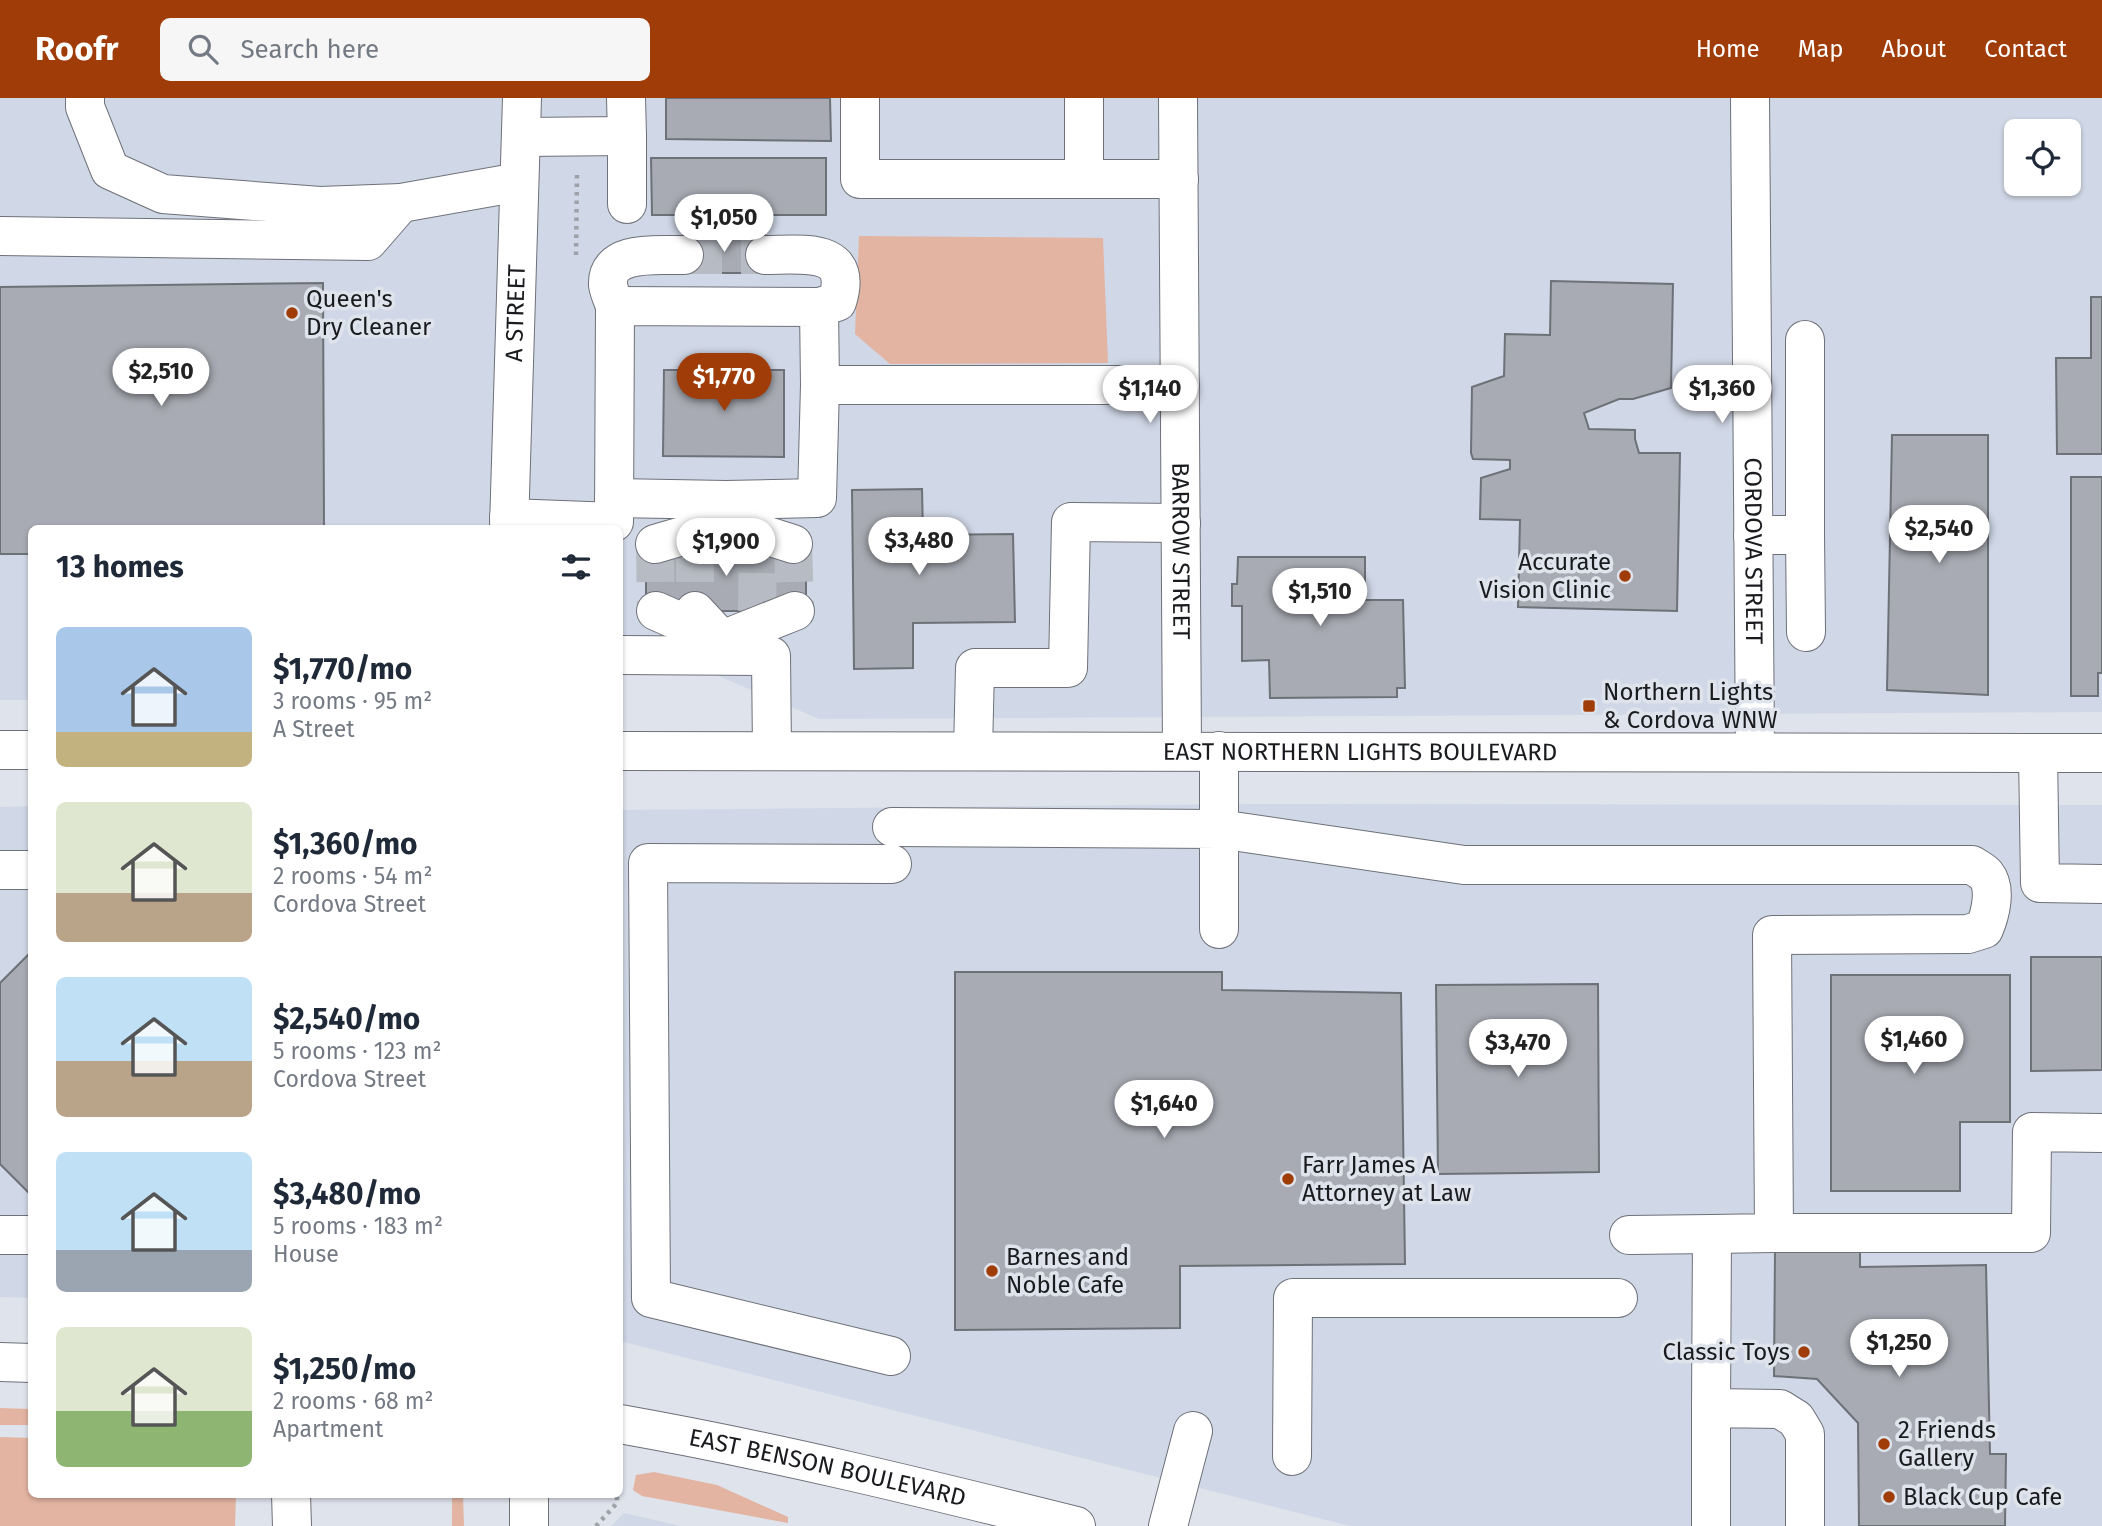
<!DOCTYPE html>
<meta charset="utf-8">
<style>
body{margin:0;font-family:"Fira Sans",sans-serif;background:#f6f6f7;color:#1f2937;height:100vh;display:flex;flex-direction:column;font-size:26px;white-space:nowrap}
*{box-sizing:border-box;margin:0}
p{font-size:23px;color:#747a83}
.icon{flex:none;width:38px;height:38px;fill:none;stroke:currentColor;stroke-width:2;stroke-linecap:round;stroke-linejoin:round}
.map{position:relative;flex:1;overflow:hidden}
.panel{position:absolute;left:28px;top:427px;width:595px;height:973px;display:flex;flex-direction:column;background:#fff;border-radius:10px;box-shadow:0 2px 5px #0004}
.panel>*{flex:none}
.tools{position:absolute;left:2004px;top:21px;display:grid;gap:14px}
.tools a{display:grid;place-items:center;width:77px;height:77px;border-radius:10px;background:#fff;box-shadow:0 2px 5px #0004;font-size:35px}
.price{position:absolute;translate:-50% -60px;padding:0 16px;border-radius:24px;background:#fff;color:#222;font-size:23px;line-height:46px;filter:drop-shadow(0 2px 4px #0008)}
.price::after{content:'';position:absolute;left:50%;top:42px;width:21px;height:16px;margin-left:-10px;background:inherit;clip-path:polygon(0 0,100% 0,50% 100%)}
.price.active{background:#a03c08;color:#fff}
ul{padding:0;list-style:none}
li{display:flex;align-items:center;gap:21px;height:175px;padding:0 28px}
li span{display:grid;place-items:center;flex:none;width:196px;height:140px;border-radius:10px;color:#555}
li>.icon{margin-inline-start:auto}
span .icon{width:84px;height:84px;fill:#fffc;stroke-width:1}
li b{font-size:30px}
h2{display:flex;justify-content:space-between;align-items:center;height:84px;padding:0 28px;font-size:30px}
header{display:flex;align-items:center;gap:42px;box-sizing:border-box;height:98px;padding:0 35px;background:#a03c08;color:#fff}
header strong{font-size:33px}
nav{display:flex;gap:38px;margin-inline-start:auto;font-size:24px}
.search{width:490px;height:63px;background:#f6f6f7;display:flex;align-items:center;gap:18px;box-sizing:border-box;padding:0 24px;border-radius:10px;color:#747a83;font-size:26px}
.map>svg:first-child{display:block}
.built{fill:#d0d7e6;fill-rule:evenodd}
.green{fill:#e3b4a2}
.building{fill:#a8abb3;stroke:#6d7178;stroke-width:2}
.lines{fill:none;stroke-linecap:round;stroke-linejoin:round}
.minor-tunnel{stroke:#b7bbc3;stroke-width:38;stroke-dasharray:38 19;stroke-linecap:butt}
.minor-casing{stroke:#6e7179;stroke-width:40}
.major-casing{stroke:#6e7179;stroke-width:40}
.path{stroke:#9ea1a8;stroke-width:4.5;stroke-dasharray:3.5 5;stroke-linecap:butt}
.minor{stroke:#fff;stroke-width:38}
.major{stroke:#fff;stroke-width:38}
.poi-dot{fill:#a03c08;stroke:#dfe3ec;stroke-width:2.5}
.labels{text-anchor:middle;stroke-width:7;stroke-linejoin:round;paint-order:stroke}
.poi-label{font-size:24px;fill:#191b1e;stroke:#dfe3ec;text-anchor:start}
.street-label{font-size:24px;fill:#191b1e;stroke:#dfe3ec}
</style>
<header>
<strong>Roofr</strong>
<div class="search"><svg class="icon" aria-label="search" viewBox="0 0 24 24"><circle cx="10" cy="10" r="6"/><path d="M15 15l6 6"/></svg>Search here</div>
<nav><a>Home</a><a>Map</a><a>About</a><a>Contact</a></nav>
</header>
<div class="map">
<svg width="2102" height="1428" viewBox="0 0 2102 1428">
<rect width="100%" height="100%" fill="#dfe3ec"/>
<path class="built" d="M0 0H2102V614L819 621 707 573 620 575V430H32L31 602H0ZM2016 33H2068V86H2016Z
M1254 706 2102 707V1428H1350L620 1243V712Z
M31 708V1200L0 1199V709Z
M624 1415 681 1428H611Z"/>
<path class="green" d="M859 138 1103 140 1108 265 890 266 855 236Z
M0 1310 31 1311V1327H0Z
M0 1339 31 1340 32 1396 236 1397 235 1428H0Z
M654 1374 717 1387 788 1419V1425L642 1398 633 1392 636 1377Z
M452 1397H463L464 1428H452Z"/>
<path class="building" d="M666 0H830L831 43 666 41Z
M651 60H826V117H652Z
M684 136H765V175H684Z
M1551 183 1673 186 1671 290 1633 301H1619L1584 315 1589 331 1635 332V341L1639 355H1680L1677 513 1518 509 1520 422 1480 421 1481 380 1510 371V362L1473 361 1471 355 1472 289 1504 278 1505 236 1550 237Z
M323 185 324 430H32V456H0V189Z
M2091 199H2102V356H2057L2056 260H2091Z
M664 272H784V359L663 358Z
M1892 337H1988V597L1887 592Z
M2071 379H2102V575H2098V598H2071Z
M922 391 923 437 1013 436 1015 524 913 525V570L854 571 852 392Z
M646 446H806V513H646Z
M1238 459H1365V502H1403L1405 590H1397V599L1270 600 1269 562 1242 563V508H1232V486H1237Z
M32 853V1098L0 1066V885Z
M2031 859H2102V972L2031 973Z
M955 874H1222V892L1401 895 1405 1166 1180 1168V1230L955 1232Z
M1831 877H2010V1024H1960V1093H1831Z
M1598 886 1599 1074 1438 1076 1436 887Z
M1860 1149V1169L1986 1167 1990 1356H2006L2005 1428H1859L1858 1325 1817 1281 1774 1278 1775 1152Z"/>
<g class="lines">
<path class="minor-tunnel" d="M684 157H765
M655 446 656 513
M695 446V513
M793 446 795 513
M757 513 758 446"/>
<g class="minor-casing">
<g id="minor">
<path d="M85 0V9L110 72 163 96 320 108 401 105 519 84"/>
<path d="M860 0V81H1179"/>
<path d="M1084 0V81"/>
<path id="s1" d="M1178 0 1182 653"/>
<path id="s2" d="M1750 0 1755 654"/>
<path d="M627 38V106"/>
<path d="M521 39 627 38 626 0"/>
<path d="M0 138 368 143 401 105"/>
<path d="M765 157C802 157 855 148 837 204L819 209"/>
<path d="M615 208C613 202 609 194 608 187 606 150 661 158 684 157"/>
<path d="M614 400 726 402 727 425"/>
<path d="M726 402 817 400 820 287"/>
<path d="M509 420 614 424 615 208 819 209 820 287H1180"/>
<path d="M1753 437H1805V242"/>
<path d="M1805 437 1806 534"/>
<path d="M655 446 727 425 793 446"/>
<path d="M656 513 715 539"/>
<path d="M695 513 722 542 795 513"/>
<path d="M620 557 771 558 772 653"/>
<path d="M973 653 975 570H1068L1071 424 1181 425"/>
<path d="M1219 653V731L1464 767H1972C1976 770 1983 773 1986 777 1997 791 1990 817 1984 831L1968 836 1772 837 1774 1135 1712 1136"/>
<path d="M2038 655 2040 785 2102 786"/>
<path d="M892 729 1219 731V831"/>
<path d="M0 772H32"/>
<path d="M1774 1135H2031L2032 1034 2102 1035"/>
<path d="M0 1137H32"/>
<path d="M1629 1137 1712 1136 1711 1310"/>
<path d="M891 1258 651 1200 648 765 892 766"/>
<path d="M1292 1358 1293 1200H1618"/>
<path d="M291 1396 292 1428"/>
<path d="M1168 1428 1193 1333"/>
<path d="M1711 1428V1310L1780 1311 1796 1321 1805 1336V1428"/>
</g>
</g>
<g class="major-casing">
<g id="major">
<path id="s3" d="M509 430 522 0"/>
<path d="M0 652H32"/>
<path id="s4" d="M620 653 2102 655"/>
<path d="M0 1264 32 1265"/>
<path id="s5" d="M620 1326C773 1353 924 1390 1076 1428"/>
<path d="M529 1428V1396"/>
</g>
</g>
<path class="path" d="M576 157 577 74
M596 1428 617 1405V1396"/>
<use href="#minor" class="minor"/>
<use href="#major" class="major"/>
</g>
<g class="poi-dot">
<circle cx="292" cy="215" r="7"/>
<circle cx="1625" cy="478" r="7"/>
<rect x="1582" y="601" width="14" height="14" rx="3.5"/>
<circle cx="1288" cy="1081" r="7"/>
<circle cx="992" cy="1173" r="7"/>
<circle cx="1804" cy="1254" r="7"/>
<circle cx="1884" cy="1346" r="7"/>
<circle cx="1889" cy="1399" r="7"/>
</g>
<g class="labels">
<g class="poi-label">
<text x="306" y="209">Queen's<tspan x="306" dy="28">Dry Cleaner</tspan></text>
<text x="1611" y="472" text-anchor="end">Accurate<tspan x="1611" dy="28">Vision Clinic</tspan></text>
<text x="1603" y="602">Northern Lights<tspan x="1603" dy="28">&amp; Cordova WNW</tspan></text>
<text x="1302" y="1075">Farr James A<tspan x="1302" dy="28">Attorney at Law</tspan></text>
<text x="1006" y="1167">Barnes and<tspan x="1006" dy="28">Noble Cafe</tspan></text>
<text x="1790" y="1262" text-anchor="end">Classic Toys</text>
<text x="1898" y="1340">2 Friends<tspan x="1898" dy="28">Gallery</tspan></text>
<text x="1903" y="1407">Black Cup Cafe</text>
</g>
<g class="street-label">
<text dy="8" stroke="none"><textPath href="#s3" startOffset="215">A STREET</textPath></text>
<text dy="8" stroke="none"><textPath href="#s1" startOffset="453">BARROW STREET</textPath></text>
<text dy="8" stroke="none"><textPath href="#s2" startOffset="453">CORDOVA STREET</textPath></text>
<text dy="8" stroke="none"><textPath href="#s4" startOffset="740">EAST NORTHERN LIGHTS BOULEVARD</textPath></text>
<text dy="8" stroke="none"><textPath href="#s5" startOffset="212">EAST BENSON BOULEVARD</textPath></text>
</g>
</g>
</svg>
<div class="tools">
<a><svg class="icon" aria-label="locate" viewBox="0 0 24 24"><circle cx="12" cy="12" r="6"/><path d="M12 2v4M12 18v4M2 12h4M18 12h4"/></svg></a>
</div>
<b class="price" style="left:724px;top:156px">$1,050</b>
<b class="price" style="left:161px;top:310px">$2,510</b>
<b class="price active" style="left:724px;top:315px">$1,770</b>
<b class="price" style="left:1150px;top:327px">$1,140</b>
<b class="price" style="left:1722px;top:327px">$1,360</b>
<b class="price" style="left:1939px;top:467px">$2,540</b>
<b class="price" style="left:919px;top:479px">$3,480</b>
<b class="price" style="left:726px;top:480px">$1,900</b>
<b class="price" style="left:1320px;top:530px">$1,510</b>
<b class="price" style="left:1914px;top:978px">$1,460</b>
<b class="price" style="left:1518px;top:981px">$3,470</b>
<b class="price" style="left:1164px;top:1042px">$1,640</b>
<b class="price" style="left:1899px;top:1281px">$1,250</b>
<section class="panel">
<h2>13 homes<svg class="icon" aria-label="filters" viewBox="0 0 24 24"><path d="M4 7h16M4 17h16"/><circle cx="9" cy="7" r="2"/><circle cx="15" cy="17" r="2"/></svg></h2>
<ul>
<li><span style="background:linear-gradient(#a9c7e8 75%,#c2b280 0)"><svg class="icon" aria-label="home" viewBox="0 0 24 24"><path d="M3 11l9-7 9 7M6 9v11h12V9"/></svg></span><div><b>$1,770/mo</b><p>3 rooms · 95 m²</p><p>A Street</p></div></li>
<li><span style="background:linear-gradient(#dfe7d0 65%,#b9a48a 0)"><svg class="icon" aria-label="home" viewBox="0 0 24 24"><path d="M3 11l9-7 9 7M6 9v11h12V9"/></svg></span><div><b>$1,360/mo</b><p>2 rooms · 54 m²</p><p>Cordova Street</p></div></li>
<li><span style="background:linear-gradient(#bfe0f5 60%,#b9a48a 0)"><svg class="icon" aria-label="home" viewBox="0 0 24 24"><path d="M3 11l9-7 9 7M6 9v11h12V9"/></svg></span><div><b>$2,540/mo</b><p>5 rooms · 123 m²</p><p>Cordova Street</p></div></li>
<li><span style="background:linear-gradient(#bfe0f5 70%,#9aa5b1 0)"><svg class="icon" aria-label="home" viewBox="0 0 24 24"><path d="M3 11l9-7 9 7M6 9v11h12V9"/></svg></span><div><b>$3,480/mo</b><p>5 rooms · 183 m²</p><p>House</p></div></li>
<li><span style="background:linear-gradient(#dfe7d0 60%,#8fb573 0)"><svg class="icon" aria-label="home" viewBox="0 0 24 24"><path d="M3 11l9-7 9 7M6 9v11h12V9"/></svg></span><div><b>$1,250/mo</b><p>2 rooms · 68 m²</p><p>Apartment</p></div></li>
</ul>
</section>
</div>
